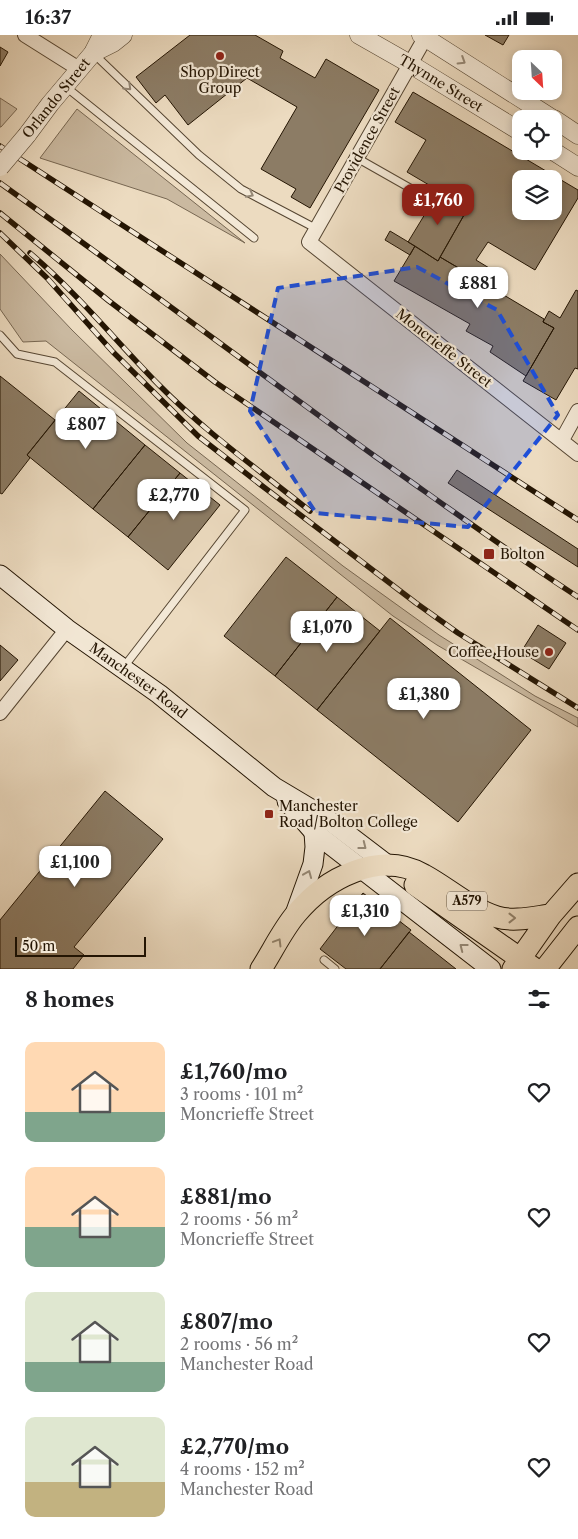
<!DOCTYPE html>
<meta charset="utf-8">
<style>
body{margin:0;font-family:"Libre Caslon Text",serif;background:#f6f6f6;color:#202124;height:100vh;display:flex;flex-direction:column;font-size:19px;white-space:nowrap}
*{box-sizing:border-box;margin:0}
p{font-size:16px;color:#757577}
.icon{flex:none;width:28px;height:28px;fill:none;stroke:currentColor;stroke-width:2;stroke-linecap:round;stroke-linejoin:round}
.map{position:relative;height:934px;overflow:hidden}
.panel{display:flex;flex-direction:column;background:#fff;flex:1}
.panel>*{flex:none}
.needle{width:32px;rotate:155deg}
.buttons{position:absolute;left:512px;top:15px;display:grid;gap:10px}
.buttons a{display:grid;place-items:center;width:50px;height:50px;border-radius:10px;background:#fff;box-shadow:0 2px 8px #0003;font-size:25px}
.scale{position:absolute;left:15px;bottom:12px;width:131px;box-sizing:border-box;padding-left:5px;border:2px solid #241503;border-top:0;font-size:14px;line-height:18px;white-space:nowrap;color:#241503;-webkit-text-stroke:4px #f3e8d6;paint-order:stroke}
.price{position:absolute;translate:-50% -42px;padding:0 11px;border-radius:10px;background:#fff;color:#222;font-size:16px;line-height:32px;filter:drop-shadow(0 1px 2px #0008)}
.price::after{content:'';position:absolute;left:50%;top:30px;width:15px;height:11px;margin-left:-8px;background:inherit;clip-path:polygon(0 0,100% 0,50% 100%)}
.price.selected{background:#8f2418;color:#fff}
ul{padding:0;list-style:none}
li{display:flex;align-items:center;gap:15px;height:125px;padding:0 25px}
li span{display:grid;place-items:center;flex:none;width:140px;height:100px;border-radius:10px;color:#555}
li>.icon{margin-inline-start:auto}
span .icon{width:60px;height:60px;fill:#fffc;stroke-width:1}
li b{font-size:21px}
h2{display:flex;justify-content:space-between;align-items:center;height:60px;padding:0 25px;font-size:21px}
.status{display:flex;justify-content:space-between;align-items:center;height:35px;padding:0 25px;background:#fff;direction:ltr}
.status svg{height:14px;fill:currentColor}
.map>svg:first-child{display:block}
.green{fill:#cab9a0;stroke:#776752}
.building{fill:#8c7c65;stroke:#241503;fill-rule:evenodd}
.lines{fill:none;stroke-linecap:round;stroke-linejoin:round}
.service-casing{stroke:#564632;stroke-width:9}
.minor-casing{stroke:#564632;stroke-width:16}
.tertiary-casing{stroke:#564632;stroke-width:19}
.secondary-casing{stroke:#241503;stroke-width:21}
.primary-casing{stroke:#241503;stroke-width:23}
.service{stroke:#f3e8d6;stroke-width:7}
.minor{stroke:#f3e8d6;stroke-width:14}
.tertiary{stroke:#f3e8d6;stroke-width:18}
.secondary{stroke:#f3e8d6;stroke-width:19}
.primary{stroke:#ecdbc0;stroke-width:21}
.rail-casing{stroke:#241503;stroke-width:5.5}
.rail{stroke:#f3e8d6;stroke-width:4;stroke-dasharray:11;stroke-linecap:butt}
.tertiary-bridge-casing{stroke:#564632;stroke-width:19;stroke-linecap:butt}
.tertiary-bridge{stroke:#f3e8d6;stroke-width:18}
.oneway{stroke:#968977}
.oneway2{stroke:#92826b}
.marked{fill:#1d4ed8;fill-opacity:0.2;stroke:#1d4ed8;stroke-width:4;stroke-dasharray:10 6;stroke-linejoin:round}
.poi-dot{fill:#8f2418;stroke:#f3e8d6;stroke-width:2}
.labels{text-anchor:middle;stroke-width:4.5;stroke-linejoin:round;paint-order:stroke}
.shield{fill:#f3e8d6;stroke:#625442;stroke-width:1}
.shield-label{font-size:12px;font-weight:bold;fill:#241503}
.poi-label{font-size:14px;fill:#241503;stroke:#f3e8d6;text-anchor:start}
.street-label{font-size:14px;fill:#241503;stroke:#f3e8d6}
</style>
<div class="status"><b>16:37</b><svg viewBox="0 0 49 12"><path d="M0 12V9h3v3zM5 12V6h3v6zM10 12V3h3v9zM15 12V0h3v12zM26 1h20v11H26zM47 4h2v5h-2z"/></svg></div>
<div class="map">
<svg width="578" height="934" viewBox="0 0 578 934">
<rect width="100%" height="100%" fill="#ecdbc0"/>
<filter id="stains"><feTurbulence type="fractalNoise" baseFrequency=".004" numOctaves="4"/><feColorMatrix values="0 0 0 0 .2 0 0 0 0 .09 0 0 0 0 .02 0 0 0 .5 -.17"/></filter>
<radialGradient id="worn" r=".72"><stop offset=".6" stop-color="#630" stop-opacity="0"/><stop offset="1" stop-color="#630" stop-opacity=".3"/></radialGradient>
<path class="green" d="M0 63 17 74 1 92H0Z
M77 74 245 208 167 164 40 123Z
M0 219 72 295 187 408 343 531 439 600 535 661 578 683V692L437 610 393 581 46 306 23 307 0 274Z"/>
<path class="building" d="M190 0H255L283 16 280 23 315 43 326 24 379 55 310 173 291 162 296 154 261 134 297 72 247 43 188 90 165 60 156 68 136 42Z
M485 0H509L503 10Z
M0 12 8 17 0 31Z
M413 57 578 155V163L535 235 488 207 476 225 499 239 491 252 440 222 468 173 407 137 426 105 395 87ZM521 144H554V176H521Z
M439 156 468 173 438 226 408 207Z
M390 196 415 211 410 220 385 205Z
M415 211 438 226 440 222 544 284 543 287 554 293 526 341 490 317 493 311 466 296 470 289 394 246Z
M576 255 578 256V334L575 333 556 365 523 346 554 293 543 287 549 276 560 283Z
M0 341 55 385 27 420 30 423 2 459 0 458Z
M79 356 145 410 93 474 27 420Z
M145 410 180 438 128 502 93 474Z
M457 435 578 514V532L448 448Z
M180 438 220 470 168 535 128 502Z
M286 522 337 562 275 641 224 601Z
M337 562 380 596 317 675 275 641Z
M390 583 531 695 458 787 317 675Z
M538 590 566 608 549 634 521 617Z
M0 610 18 625 0 646Z
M105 756 163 804 74 912 84 920 73 934H0V885Z
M363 858 411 895 380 934H346L320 914Z
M409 897 456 934H380Z"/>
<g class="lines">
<g class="service-casing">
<path id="service" d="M93 18 199 120 241 154 317 194
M66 52 254 203
M357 123 424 161
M0 300 17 319 55 327 245 475 123 633
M324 925 335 934"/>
</g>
<g class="minor-casing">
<path id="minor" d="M25 0 79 34
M425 3 309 207 578 419
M562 405 578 376
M0 678 67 594"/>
</g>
<g class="tertiary-casing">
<g id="tertiary">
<path id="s1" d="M359 0 410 29 521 97"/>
<path d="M421 0 553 84"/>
<path d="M93 18 113 8 123 0"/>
<path d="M554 84 578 100"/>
<path d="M27 100 50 69 93 18 102 0"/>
<path d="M553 116 578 132"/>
</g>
</g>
<g class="secondary-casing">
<g id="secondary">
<path id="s2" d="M0 540 67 594 159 659 274 752 326 783 389 831"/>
<path d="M287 766 314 797 491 934"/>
<path d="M295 879 313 829 315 812 314 797"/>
</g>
</g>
<g class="primary-casing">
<path id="primary" d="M415 850 535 934
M261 934C272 917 283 894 296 879 325 844 379 814 424 840 448 853 471 874 497 882 513 887 534 882 551 880
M513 934 551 880 578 849
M545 934 578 892"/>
</g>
<use href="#service" class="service"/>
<use href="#minor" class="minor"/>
<use href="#tertiary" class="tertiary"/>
<use href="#secondary" class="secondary"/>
<use href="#primary" class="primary"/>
<g class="rail-casing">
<path id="rail" d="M0 111 578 485
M0 148C126 238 250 331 376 422 443 469 509 517 578 562
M0 178 109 266 215 347 578 595
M0 198 47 243 113 317 198 401 261 450 416 568 458 598 578 673
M30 218C78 259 114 304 158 349 204 396 259 435 310 476"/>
</g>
<use href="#rail" class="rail"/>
<g class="tertiary-bridge-casing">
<path id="tertiary-bridge" d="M0 132 27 100"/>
</g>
<use href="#tertiary-bridge" class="tertiary-bridge"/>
</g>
<defs><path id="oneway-chevron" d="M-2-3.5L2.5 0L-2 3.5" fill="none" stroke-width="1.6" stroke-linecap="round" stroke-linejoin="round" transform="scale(1.25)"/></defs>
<g class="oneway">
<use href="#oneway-chevron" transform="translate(462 26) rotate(32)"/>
<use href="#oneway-chevron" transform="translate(128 52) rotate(44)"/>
<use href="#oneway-chevron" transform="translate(250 159) rotate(28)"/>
<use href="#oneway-chevron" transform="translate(363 811) rotate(38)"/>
<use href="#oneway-chevron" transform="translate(308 839) rotate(-68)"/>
<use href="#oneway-chevron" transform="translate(463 912) rotate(-142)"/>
</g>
<g class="oneway2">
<use href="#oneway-chevron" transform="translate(512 883)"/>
<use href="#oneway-chevron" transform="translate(278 907) rotate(-59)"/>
</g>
<path class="marked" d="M417 232 497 275 558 380 468 492 316 478 250 376 278 253Z"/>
<g class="poi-dot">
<circle cx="220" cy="21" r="5"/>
<rect x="483" y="513" width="12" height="12" rx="2.5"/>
<circle cx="549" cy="617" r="5"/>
<rect x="264" y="774" width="10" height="10" rx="2.5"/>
</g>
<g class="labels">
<rect class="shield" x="447" y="856.5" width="40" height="19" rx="4"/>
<g class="shield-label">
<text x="467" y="870">A579</text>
</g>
<g class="poi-label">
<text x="220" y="42" text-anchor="middle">Shop Direct<tspan x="220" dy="16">Group</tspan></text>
<text x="500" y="524">Bolton</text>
<text x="539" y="622" text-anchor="end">Coffee House</text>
<text x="279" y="776">Manchester<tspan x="279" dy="16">Road/Bolton College</tspan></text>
</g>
<g class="street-label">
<text dy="5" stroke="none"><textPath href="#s1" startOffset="95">Thynne Street</textPath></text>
<text transform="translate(56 63) rotate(-51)" y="5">Orlando Street</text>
<text transform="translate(367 105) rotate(-61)" y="5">Providence Street</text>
<text transform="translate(444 313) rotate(38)" y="5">Moncrieffe Street</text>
<text dy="5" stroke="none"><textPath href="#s2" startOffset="174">Manchester Road</textPath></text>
</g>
</g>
<rect width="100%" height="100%" filter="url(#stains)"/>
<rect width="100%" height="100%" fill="url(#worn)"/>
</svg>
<div class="buttons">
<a><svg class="needle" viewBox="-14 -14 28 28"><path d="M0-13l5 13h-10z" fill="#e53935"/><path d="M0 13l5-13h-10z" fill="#757577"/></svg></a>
<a><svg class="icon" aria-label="locate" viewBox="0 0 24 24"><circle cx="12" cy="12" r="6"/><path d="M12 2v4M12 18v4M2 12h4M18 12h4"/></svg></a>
<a><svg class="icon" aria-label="layers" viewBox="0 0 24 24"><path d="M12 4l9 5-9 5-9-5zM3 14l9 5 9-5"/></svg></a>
</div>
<div class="scale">50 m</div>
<b class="price selected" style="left:438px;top:191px">£1,760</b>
<b class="price" style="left:478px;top:274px">£881</b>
<b class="price" style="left:86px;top:415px">£807</b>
<b class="price" style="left:174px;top:486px">£2,770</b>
<b class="price" style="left:327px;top:618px">£1,070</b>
<b class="price" style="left:424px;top:685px">£1,380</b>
<b class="price" style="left:75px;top:853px">£1,100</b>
<b class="price" style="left:365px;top:902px">£1,310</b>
</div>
<section class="panel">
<h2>8 homes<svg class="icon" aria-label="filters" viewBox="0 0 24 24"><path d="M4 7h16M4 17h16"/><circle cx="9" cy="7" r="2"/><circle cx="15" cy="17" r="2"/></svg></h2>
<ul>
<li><span style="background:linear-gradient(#ffd9b3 70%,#7fa58c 0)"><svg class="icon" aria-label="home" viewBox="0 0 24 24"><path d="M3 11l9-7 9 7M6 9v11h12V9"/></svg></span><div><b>£1,760/mo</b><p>3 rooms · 101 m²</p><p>Moncrieffe Street</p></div><svg class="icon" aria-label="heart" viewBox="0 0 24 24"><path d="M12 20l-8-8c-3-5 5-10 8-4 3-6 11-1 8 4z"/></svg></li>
<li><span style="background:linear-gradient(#ffd9b3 60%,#7fa58c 0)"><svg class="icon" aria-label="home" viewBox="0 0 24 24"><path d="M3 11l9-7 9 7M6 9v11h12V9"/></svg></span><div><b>£881/mo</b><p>2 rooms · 56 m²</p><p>Moncrieffe Street</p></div><svg class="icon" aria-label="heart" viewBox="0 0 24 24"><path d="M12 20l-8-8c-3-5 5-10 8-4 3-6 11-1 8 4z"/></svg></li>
<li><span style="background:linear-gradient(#dfe7d0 70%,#7fa58c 0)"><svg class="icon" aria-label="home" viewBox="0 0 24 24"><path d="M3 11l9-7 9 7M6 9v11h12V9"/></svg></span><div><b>£807/mo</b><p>2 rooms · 56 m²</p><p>Manchester Road</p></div><svg class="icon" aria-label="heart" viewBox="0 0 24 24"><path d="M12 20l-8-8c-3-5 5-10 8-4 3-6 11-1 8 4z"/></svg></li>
<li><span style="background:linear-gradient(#dfe7d0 65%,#c2b280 0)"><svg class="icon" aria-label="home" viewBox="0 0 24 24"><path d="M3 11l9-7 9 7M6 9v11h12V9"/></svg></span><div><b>£2,770/mo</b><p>4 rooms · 152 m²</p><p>Manchester Road</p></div><svg class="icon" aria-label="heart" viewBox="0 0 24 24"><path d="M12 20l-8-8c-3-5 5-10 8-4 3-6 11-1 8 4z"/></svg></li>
</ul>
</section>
